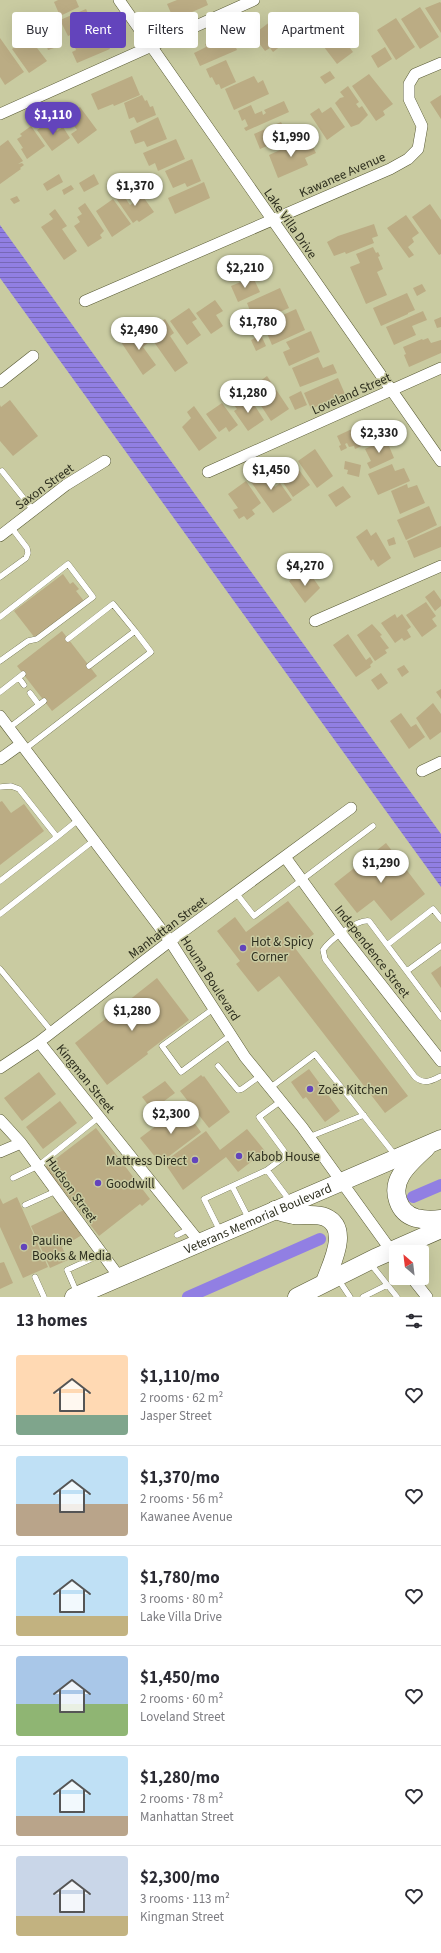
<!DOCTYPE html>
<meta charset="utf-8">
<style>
body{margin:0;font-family:"Source Sans 3",sans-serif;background:#f2f2f3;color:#2b2b33;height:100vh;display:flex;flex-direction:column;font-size:15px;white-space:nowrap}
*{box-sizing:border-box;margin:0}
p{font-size:13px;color:#7c7c81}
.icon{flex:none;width:22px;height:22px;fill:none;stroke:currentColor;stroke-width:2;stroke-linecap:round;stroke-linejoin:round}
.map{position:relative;height:1297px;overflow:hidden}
.panel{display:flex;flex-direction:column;background:#fff;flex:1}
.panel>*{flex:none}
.banner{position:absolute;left:12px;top:12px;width:417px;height:36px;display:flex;gap:8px}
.needle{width:26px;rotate:332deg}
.buttons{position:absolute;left:389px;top:1245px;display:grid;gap:8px}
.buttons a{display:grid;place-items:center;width:40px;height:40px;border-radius:4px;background:#fff;box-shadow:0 4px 16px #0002;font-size:20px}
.price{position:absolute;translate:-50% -34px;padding:0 9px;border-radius:14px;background:#fff;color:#222;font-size:13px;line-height:26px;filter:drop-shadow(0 1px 2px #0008)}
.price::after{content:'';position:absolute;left:50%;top:24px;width:12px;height:9px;margin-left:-6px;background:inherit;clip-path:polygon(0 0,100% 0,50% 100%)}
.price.selected{background:#6344bc;color:#fff}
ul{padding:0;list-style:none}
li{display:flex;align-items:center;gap:12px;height:100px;padding:0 16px}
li+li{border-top:1px solid #e1e1e2}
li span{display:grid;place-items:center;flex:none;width:112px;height:80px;border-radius:4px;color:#555}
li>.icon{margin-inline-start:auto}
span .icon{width:48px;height:48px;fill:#fffc;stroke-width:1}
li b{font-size:17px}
h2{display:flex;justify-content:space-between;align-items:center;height:48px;padding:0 16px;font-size:17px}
.tag{padding:0 14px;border-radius:4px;background:#fff;box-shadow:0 4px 16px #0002;font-size:14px;line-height:36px}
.tag.selected{background:#6344bc;color:#fff}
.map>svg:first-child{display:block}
.water{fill:url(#water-rules)}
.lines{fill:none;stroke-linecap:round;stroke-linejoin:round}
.canal{stroke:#917fe3;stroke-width:12}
.building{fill:#bbac84}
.lane-casing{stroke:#565832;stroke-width:6}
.street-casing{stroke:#565832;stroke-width:12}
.primary-casing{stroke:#565832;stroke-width:19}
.lane{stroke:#fff;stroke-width:5.5}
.street{stroke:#fff;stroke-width:11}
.primary{stroke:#fff;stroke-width:18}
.poi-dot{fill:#6344bc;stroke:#c9cba1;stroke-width:1.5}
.labels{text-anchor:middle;stroke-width:3;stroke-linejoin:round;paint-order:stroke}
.street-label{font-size:13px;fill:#2d2e1e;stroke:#c9cba1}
.poi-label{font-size:13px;fill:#2d2e1e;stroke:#c9cba1;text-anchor:start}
</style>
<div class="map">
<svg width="441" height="1297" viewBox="0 0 441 1297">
<defs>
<pattern id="water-rules" width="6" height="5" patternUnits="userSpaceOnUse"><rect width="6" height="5" fill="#917fe3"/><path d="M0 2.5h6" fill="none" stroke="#7768b7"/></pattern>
</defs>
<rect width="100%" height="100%" fill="#c9cba1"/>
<path class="water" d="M0 225 441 834V887L0 278Z"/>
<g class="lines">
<path class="canal" d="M413 1197 441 1185
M188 1297 320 1239"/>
</g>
<path class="building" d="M58 0H76L79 7 60 16 54 2Z
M177 0H206L208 5 174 20 167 4Z
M440 2 441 3V33L425 8Z
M420 7 439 37 420 49 401 19Z
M86 9 96 30 83 36 81 31 68 36 60 20Z
M299 16 316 38 303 48 296 38 289 42 280 29Z
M396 18 415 47 396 60 377 30Z
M271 21 286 42 273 52 270 48 265 51 255 38 260 34 258 31Z
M101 30 110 49 77 63 72 52 76 50 73 43Z
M54 32 60 46 48 50 43 37Z
M230 34 237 50 200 66 194 53 206 47 205 44Z
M0 38 24 72 5 85 0 77Z
M33 38 36 42 34 44 47 61 29 73 12 49 26 39 28 42Z
M337 38 344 46 347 44 353 52 337 64 324 47Z
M385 47 392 59 378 68 371 56Z
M226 60 236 82 221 89 219 84 216 85 212 77 210 78 206 69Z
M330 71 335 78 325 84 320 77Z
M369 74 393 104 383 111 385 115 376 121 352 86Z
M132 76 140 95 114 106 113 104 98 110 91 94Z
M254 76 258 83 263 80 269 94 234 110 225 89Z
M348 86 359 102 356 104 359 108 362 106 368 115 359 124 351 127 335 103 340 98 344 97 340 92Z
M142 95 145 101 147 100 150 107 153 106 156 115 137 123 134 117 129 119 124 103Z
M441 95V119L430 102Z
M284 101 289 112 246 131 244 128 248 126 245 119 242 121 238 111 251 105 255 114 262 111 263 115 266 113 264 110Z
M80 107 97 130 78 144 71 134 77 130 67 116Z
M331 107 345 127 327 140 310 114 319 108 322 113Z
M158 117 167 139 147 147 144 141 135 144 130 131Z
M50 121 57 131 63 127 70 138 52 151 37 130Z
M281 122 283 126 287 125 295 140 283 145 281 140 260 149 254 134Z
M31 126 45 146 27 159 21 149 23 148 17 139 22 136 20 134Z
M176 139 185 159 158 171 155 163 149 166 143 153Z
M8 140 23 161 18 164 22 163 24 165 20 168 21 169 0 184V146Z
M310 141 316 153 305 158 308 165 278 178 269 155 298 142 299 146Z
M192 159 201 181 187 187 185 183 173 188 165 171Z
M59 174 63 182 47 191 43 184Z
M94 174 99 184 84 192 79 183Z
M204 182 210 198 175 214 168 198Z
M71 185 74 189 64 195 62 190Z
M139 191 154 212 139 222 137 220 133 223 115 197 121 192 130 205 133 203 132 197Z
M17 196 20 201 14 204 10 199Z
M113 199 131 224 112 237 96 211Z
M85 203 104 231 100 235 102 238 88 247 74 226 80 222 77 217 82 214 78 208Z
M430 204 441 220V254L439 255 412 217Z
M55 209 67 226 62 229 77 251 64 260 41 227 53 219 49 214Z
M406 215 419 233 412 238 414 242 408 247 414 255 409 258 387 228Z
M374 224 378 236 372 238 374 243 346 254 345 252 334 256 327 242 338 236Z
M373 247 376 253 378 252 380 256 378 257 383 269 377 272 387 295 366 304 350 267 360 263 356 254Z
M247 276 249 278 253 277 260 292 238 302 231 286 243 281 242 278Z
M422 284 426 291 417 296 413 288Z
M280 288 289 308 265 318 263 314 253 318 247 303Z
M407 293 415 310 408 313V314L381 326 373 308Z
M215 300 223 311 216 315 223 326 211 334 196 313Z
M189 308 197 319 192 322 201 335 187 345 170 321Z
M296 309 305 330 272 345 263 324Z
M423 311 427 320 412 326 416 335 394 345 386 327Z
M441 317V327L437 328 434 320Z
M165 319 174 333 170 336 188 363 175 372 147 332Z
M140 329 149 342 143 347 156 365 143 375 121 342Z
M311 331 320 352 289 366 283 352 290 349 286 342Z
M261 335 266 346 256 351 251 340Z
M428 338 431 343 441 340V353L409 367 404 355 406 354 403 347 422 339 423 340Z
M318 357 323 368 333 364 337 373 300 387 292 368Z
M267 376 289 409 271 421 252 392 258 389 255 385Z
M338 378 345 394 311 409 304 393Z
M301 391 307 405 295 410 289 397Z
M244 399 247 403 251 400 264 420 248 431 234 411 237 409 234 405Z
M10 400 38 436 13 456 0 441V405L1 407Z
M222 403 238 425 229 432 226 427 219 432 206 414Z
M194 406 217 438 199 451 182 427 191 418 187 412Z
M371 420 373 426 377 425 382 437 355 449 354 446 349 447 347 443 345 444 347 448 341 451 339 446 341 445 337 436Z
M386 439 394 458 370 469 367 463 371 461 365 449Z
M315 449 333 476 317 488 298 461Z
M291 459 310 485 293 497 275 471Z
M345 461 361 465 359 477 347 474 348 470 344 469Z
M392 464 395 471 404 468 410 481 378 495 368 474Z
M269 469 278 481 273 484 275 487 280 483 292 500 273 513 251 482Z
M246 481 261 503 252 510 255 514 247 520 244 516 239 519 233 510 238 508 228 494Z
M407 484 408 488 417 485 425 503 400 514 391 491Z
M343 486 351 497 336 507 328 495Z
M429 506 437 525 406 540 397 520Z
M441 526V547L414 558 407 541Z
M367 529 371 536 376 532 391 558 378 567 373 559 371 561 356 537Z
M394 537 396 544 389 546 387 540Z
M300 573 304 579 311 575 320 588 305 603 289 581Z
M63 574 70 584 73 582 79 589 76 591 84 601 35 638 14 611Z
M434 590 441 600V606L435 611 425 597Z
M426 602 436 616 432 619 437 626 422 637 406 615Z
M395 614 397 618 402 614 411 627 407 630 411 637 404 641 402 638 395 643 381 623Z
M372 624 382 635 380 636 389 648 385 650 387 653 375 661 357 635Z
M62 631 97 676 52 711 17 666Z
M348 634 366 660 370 657 373 662 370 665 371 667 356 677 333 645Z
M404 665 409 672 402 677 397 669Z
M381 673 388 683 378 690 371 680Z
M441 689V699L436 692Z
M433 703 441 714V732L430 740 416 718Z
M401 713 411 727 416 724 425 737 409 749 390 721Z
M2 801 11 813 24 804 44 831 0 865V802Z
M386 843 425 894 391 921 374 900 357 913 334 884Z
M288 901 314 934 295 948 408 1096 385 1113 279 976 258 992 236 964 240 961 217 931 235 917 246 932Z
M441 966V988L431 973Z
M157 978 189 1020 147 1052 148 1054 107 1085 75 1043Z
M309 1069 340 1111 325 1122 306 1097 303 1099 291 1082Z
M39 1072 56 1094 22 1121 4 1098Z
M201 1075 203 1077 204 1076 230 1112 209 1128 180 1091Z
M165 1081 175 1093 152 1110 142 1097Z
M60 1101 77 1123 43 1149 26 1127Z
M182 1106 201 1132 160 1163 140 1138Z
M96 1128 150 1199 142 1206 140 1204 99 1236 45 1167Z
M247 1129 265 1151 238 1172 226 1157 183 1190 164 1162 206 1131 220 1150Z
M17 1197 48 1267 23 1278 0 1227V1198L3 1204Z
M64 1210 82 1235 62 1247 68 1260 50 1268 31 1226Z
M4 1262 13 1283 0 1289V1263Z"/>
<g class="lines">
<g class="lane-casing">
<path id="lane" d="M2 471 33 510
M0 577 26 558 28 553 27 548 11 527
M0 617 68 564 93 597 37 639 28 641 0 661
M68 639 113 604 135 631 89 666
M19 678 24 685
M0 692 23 674
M30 693 39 705
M9 728 44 701
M25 749 151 652 135 631
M0 787 11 786 19 789 57 837 78 820
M0 881 57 837
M236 893 254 916 373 826
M0 914 93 841
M387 945 433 909 441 919
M0 969 52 1032
M407 971 441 946
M213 1009 162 1046 181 1072 231 1035
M441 1017 369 921C357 919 330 940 323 950L325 959 415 1077C425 1085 431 1081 441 1076
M218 1066 238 1090 242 1089 260 1076
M270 1088 315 1054 395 1155
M281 1101 259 1117 287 1155 267 1170 290 1201
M309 1137 364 1115
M13 1178 38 1166 99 1117
M232 1186 249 1219
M25 1205 56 1191
M220 1231 204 1199 267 1170
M177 1235 189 1229
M370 1263 397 1297
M35 1277 44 1297
M338 1279 350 1297
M77 1293 67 1270 102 1254
M363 1297 387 1285"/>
</g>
<g class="street-casing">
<path id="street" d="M119 0 441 461
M0 114 254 0
M85 301 390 169 408 159 418 149 422 126 409 99V84L415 74 441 63
M0 382 33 356
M208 472 441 368
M0 536 66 485 105 461
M315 621 441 566
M0 716 170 941 245 1057 302 1127 395 1256
M0 759 21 744
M422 771 441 762
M285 857 339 931 441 1061
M39 1042 201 1244
M0 1068 39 1042 170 941 351 808
M0 1120 21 1143 120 1278
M0 1152 21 1143
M412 1278 427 1297"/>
</g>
<g class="primary-casing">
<g id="primary">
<path d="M426 1148C417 1156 407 1165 401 1175 391 1191 398 1213 416 1218 424 1220 433 1220 441 1219"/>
<path d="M275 1210C282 1212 288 1214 294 1215 304 1216 315 1213 325 1217 351 1228 331 1264 325 1282"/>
<path id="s1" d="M74 1297 441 1139"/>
<path d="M297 1297 375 1258 441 1229"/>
</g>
</g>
<use href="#lane" class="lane"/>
<use href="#street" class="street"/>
<use href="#primary" class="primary"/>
</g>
<g class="poi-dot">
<circle cx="243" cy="948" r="4"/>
<circle cx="310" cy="1089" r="4"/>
<circle cx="239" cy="1156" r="4"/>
<circle cx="195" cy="1160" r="4"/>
<circle cx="98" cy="1183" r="4"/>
<circle cx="24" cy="1247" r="4"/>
</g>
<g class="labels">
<g class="street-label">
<text transform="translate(342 174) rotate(-24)" y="5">Kawanee Avenue</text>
<text transform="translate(291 223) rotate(55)" y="5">Lake Villa Drive</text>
<text transform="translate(351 393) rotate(-24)" y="5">Loveland Street</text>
<text transform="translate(44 486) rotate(-36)" y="5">Saxon Street</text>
<text transform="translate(167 927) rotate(-37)" y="5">Manhattan Street</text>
<text transform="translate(373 951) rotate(52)" y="5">Independence Street</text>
<text transform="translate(211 978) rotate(57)" y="5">Houma Boulevard</text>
<text transform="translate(86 1078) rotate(51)" y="5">Kingman Street</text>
<text transform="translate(72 1189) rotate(54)" y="5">Hudson Street</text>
<text dy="5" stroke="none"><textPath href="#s1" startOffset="200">Veterans Memorial Boulevard</textPath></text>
</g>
<g class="poi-label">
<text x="251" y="946">Hot &amp; Spicy<tspan x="251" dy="15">Corner</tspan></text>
<text x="318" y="1094">Zoës Kitchen</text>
<text x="247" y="1161">Kabob House</text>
<text x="187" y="1165" text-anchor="end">Mattress Direct</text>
<text x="106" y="1188">Goodwill</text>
<text x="32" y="1245">Pauline<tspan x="32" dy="15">Books &amp; Media</tspan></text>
</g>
</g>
</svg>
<div class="buttons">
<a><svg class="needle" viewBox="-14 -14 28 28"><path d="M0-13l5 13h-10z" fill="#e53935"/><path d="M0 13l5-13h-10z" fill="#7c7c81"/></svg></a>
</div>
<b class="price selected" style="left:53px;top:136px">$1,110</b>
<b class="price" style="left:291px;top:158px">$1,990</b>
<b class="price" style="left:135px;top:207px">$1,370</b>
<b class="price" style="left:245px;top:289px">$2,210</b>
<b class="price" style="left:258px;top:343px">$1,780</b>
<b class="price" style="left:139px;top:351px">$2,490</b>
<b class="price" style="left:248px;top:414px">$1,280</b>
<b class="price" style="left:379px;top:454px">$2,330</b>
<b class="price" style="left:271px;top:491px">$1,450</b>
<b class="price" style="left:305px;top:587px">$4,270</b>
<b class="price" style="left:381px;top:884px">$1,290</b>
<b class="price" style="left:132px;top:1032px">$1,280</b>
<b class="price" style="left:171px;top:1135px">$2,300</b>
<div class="banner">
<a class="tag">Buy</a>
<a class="tag selected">Rent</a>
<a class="tag">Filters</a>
<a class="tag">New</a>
<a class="tag">Apartment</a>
</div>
</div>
<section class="panel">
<h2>13 homes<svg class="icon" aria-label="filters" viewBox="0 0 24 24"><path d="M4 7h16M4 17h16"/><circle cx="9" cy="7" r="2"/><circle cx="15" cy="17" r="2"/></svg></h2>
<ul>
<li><span style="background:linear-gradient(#ffd9b3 75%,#7fa58c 0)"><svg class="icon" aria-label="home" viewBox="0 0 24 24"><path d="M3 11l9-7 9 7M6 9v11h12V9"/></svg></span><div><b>$1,110/mo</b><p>2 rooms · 62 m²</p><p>Jasper Street</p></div><svg class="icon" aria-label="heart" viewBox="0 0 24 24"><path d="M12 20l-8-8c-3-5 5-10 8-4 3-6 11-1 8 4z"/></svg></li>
<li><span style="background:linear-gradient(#bfe0f5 60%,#b9a48a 0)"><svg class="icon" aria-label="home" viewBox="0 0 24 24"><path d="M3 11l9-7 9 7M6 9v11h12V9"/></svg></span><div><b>$1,370/mo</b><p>2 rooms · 56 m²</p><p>Kawanee Avenue</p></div><svg class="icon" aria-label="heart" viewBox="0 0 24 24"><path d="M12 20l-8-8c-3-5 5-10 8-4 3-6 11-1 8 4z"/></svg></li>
<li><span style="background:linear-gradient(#bfe0f5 75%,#c2b280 0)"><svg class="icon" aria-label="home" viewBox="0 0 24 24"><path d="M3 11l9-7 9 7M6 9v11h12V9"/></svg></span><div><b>$1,780/mo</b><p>3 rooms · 80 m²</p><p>Lake Villa Drive</p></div><svg class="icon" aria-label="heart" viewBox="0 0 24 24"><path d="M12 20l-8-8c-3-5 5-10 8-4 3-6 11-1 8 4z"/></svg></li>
<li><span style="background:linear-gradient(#a9c7e8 60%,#8fb573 0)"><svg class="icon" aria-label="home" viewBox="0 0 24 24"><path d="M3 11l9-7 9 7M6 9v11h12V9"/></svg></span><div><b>$1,450/mo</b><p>2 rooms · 60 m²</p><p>Loveland Street</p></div><svg class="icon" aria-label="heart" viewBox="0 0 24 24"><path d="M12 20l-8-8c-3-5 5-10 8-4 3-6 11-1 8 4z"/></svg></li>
<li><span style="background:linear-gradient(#bfe0f5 75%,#b9a48a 0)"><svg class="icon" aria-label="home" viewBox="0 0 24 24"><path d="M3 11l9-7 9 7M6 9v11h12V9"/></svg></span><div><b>$1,280/mo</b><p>2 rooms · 78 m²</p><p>Manhattan Street</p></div><svg class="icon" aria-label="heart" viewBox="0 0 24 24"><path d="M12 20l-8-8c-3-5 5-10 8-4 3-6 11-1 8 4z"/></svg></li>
<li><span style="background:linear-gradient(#c9d6e8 75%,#c2b280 0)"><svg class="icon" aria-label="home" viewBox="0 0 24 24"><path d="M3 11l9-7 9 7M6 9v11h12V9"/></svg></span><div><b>$2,300/mo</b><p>3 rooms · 113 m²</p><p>Kingman Street</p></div><svg class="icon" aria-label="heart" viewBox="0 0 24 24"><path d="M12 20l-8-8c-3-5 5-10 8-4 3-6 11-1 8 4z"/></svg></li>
</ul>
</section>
